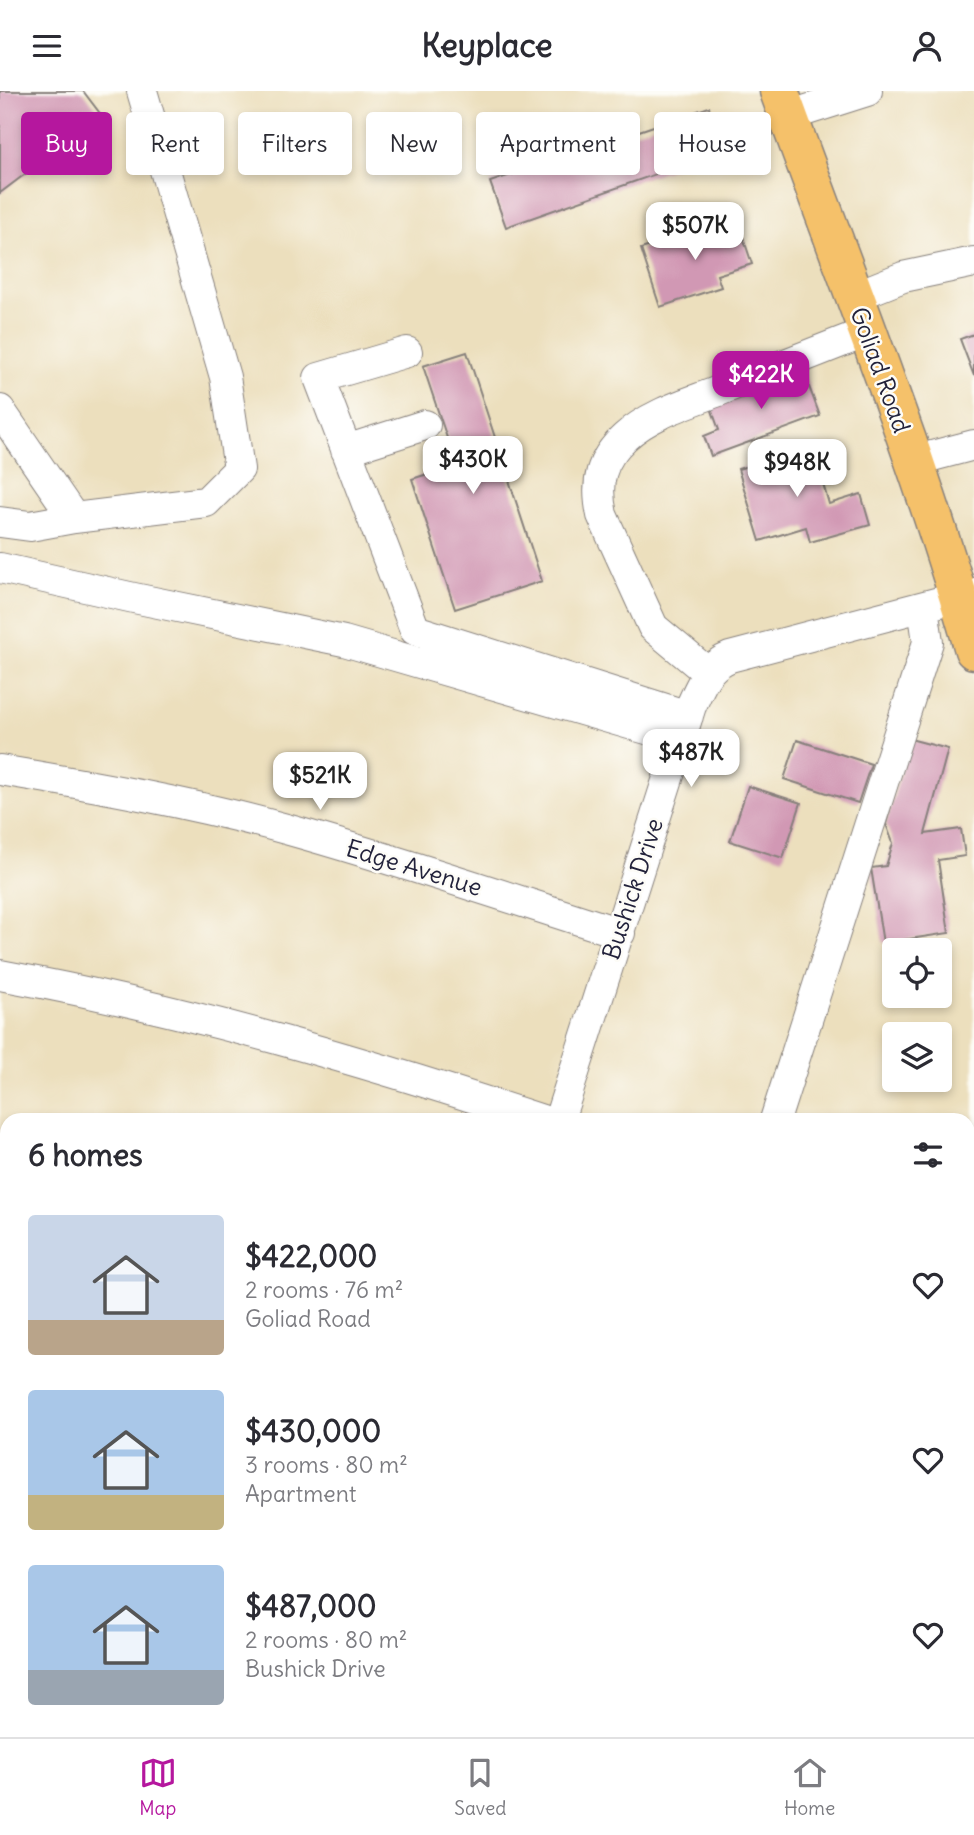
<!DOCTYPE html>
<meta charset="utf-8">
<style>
body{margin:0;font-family:Delius,sans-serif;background:#f2f2f3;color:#2b2b33;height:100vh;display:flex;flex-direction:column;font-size:26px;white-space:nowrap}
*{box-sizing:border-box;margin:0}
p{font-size:23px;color:#7c7c81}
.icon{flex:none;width:38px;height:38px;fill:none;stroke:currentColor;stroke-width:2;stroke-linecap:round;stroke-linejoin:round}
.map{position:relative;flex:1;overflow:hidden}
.details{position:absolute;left:0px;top:1022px;width:975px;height:625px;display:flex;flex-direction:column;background:#fff;border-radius:21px 21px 0 0;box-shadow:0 4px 10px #0003}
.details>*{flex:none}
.banner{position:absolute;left:21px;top:21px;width:933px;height:63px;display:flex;gap:14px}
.buttons{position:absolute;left:882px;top:847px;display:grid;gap:14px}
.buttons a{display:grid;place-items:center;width:70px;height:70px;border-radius:7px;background:#fff;box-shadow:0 4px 10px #0003;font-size:35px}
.price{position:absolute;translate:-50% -60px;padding:0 16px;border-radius:14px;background:#fff;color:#222;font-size:23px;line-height:46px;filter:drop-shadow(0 2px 4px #0008)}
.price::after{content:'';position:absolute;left:50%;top:42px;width:21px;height:16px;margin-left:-10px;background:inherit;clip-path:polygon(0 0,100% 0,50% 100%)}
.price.on{background:#b5179e;color:#fff}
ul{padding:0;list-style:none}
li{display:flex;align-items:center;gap:21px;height:175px;padding:0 28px}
li span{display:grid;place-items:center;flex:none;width:196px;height:140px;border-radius:7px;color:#555}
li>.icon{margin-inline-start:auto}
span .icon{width:84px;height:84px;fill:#fffc;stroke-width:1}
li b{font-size:30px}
h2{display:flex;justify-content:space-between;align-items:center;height:84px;padding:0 28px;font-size:30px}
.pill{padding:0 24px;border-radius:7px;background:#fff;box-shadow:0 4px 10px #0003;font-size:24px;line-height:63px}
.pill.on{background:#b5179e;color:#fff}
header{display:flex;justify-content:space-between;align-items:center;height:91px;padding:0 28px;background:#fff;font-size:32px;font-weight:700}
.menu{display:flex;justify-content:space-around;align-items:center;height:98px;border-top:2px solid #e1e1e2;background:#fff;font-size:19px;color:#7c7c81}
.menu a{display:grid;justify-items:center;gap:4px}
.menu .on{color:#b5179e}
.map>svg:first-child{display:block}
.building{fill:#d198b4}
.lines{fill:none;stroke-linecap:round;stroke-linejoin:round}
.minor-casing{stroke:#87807c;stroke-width:32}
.major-casing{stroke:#87807c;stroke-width:41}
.minor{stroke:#fff;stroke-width:30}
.major{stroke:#f5c16b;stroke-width:38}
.labels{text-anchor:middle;stroke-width:5;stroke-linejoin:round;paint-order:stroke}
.street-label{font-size:24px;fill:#22223b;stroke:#fdfcf7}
</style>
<header><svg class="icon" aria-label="menu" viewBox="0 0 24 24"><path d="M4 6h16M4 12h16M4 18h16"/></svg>Keyplace<svg class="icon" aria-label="person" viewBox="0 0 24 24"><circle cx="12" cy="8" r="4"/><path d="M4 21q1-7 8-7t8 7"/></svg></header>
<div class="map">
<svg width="974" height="1646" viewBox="0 0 974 1646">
<rect width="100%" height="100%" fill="#fdfcf7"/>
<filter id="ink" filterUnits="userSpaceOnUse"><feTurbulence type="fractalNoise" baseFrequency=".0143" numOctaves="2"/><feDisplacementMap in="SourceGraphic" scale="14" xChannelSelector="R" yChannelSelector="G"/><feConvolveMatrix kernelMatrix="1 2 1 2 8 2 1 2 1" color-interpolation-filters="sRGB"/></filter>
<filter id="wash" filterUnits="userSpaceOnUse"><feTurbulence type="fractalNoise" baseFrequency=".00686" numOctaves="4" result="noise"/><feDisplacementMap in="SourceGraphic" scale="28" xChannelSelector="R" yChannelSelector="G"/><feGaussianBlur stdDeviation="1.57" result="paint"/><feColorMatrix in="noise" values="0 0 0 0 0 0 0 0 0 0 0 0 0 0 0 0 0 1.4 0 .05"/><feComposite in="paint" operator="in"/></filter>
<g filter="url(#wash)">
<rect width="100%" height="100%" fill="#ecdfbd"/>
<g id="blocks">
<path class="building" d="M0 0H83L102 25 0 102Z
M709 16 724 59 506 136 490 91Z
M737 128 752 173 717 184 721 196 660 216 641 158Z
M974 243V285L960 248Z
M467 261 542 490 455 518 412 388 456 374 423 275Z
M802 277 820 325 711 365 704 345 719 339 709 311Z
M812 356 829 413 861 403 870 434 810 451 806 436 760 450 738 378Z
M910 648 948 658 925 743 961 738 965 765 938 769 949 842 883 852 871 777 886 775 893 752 886 733Z
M797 649 871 673 858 712 784 688Z
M748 695 801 712 783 767 730 750Z
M974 1097V1129L968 1130V1099Z
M974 1370V1400H973L968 1372Z"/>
</g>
</g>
<g filter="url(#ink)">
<use href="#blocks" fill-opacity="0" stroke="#87807c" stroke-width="2"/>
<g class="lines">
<g class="minor-casing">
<path id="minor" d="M788 25 867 0
M853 206 903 186 974 171
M407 261 319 287 415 539 688 625
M0 319 74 427 30 435 0 431
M346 359 425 334
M913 370 974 354
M74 427 206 411 239 378 225 286 142 0
M0 477 134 507 344 550 681 648
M707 581 653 536 602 424C595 392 600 369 625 346 651 322 689 312 721 299 770 279 818 260 867 241
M0 679C96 695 192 712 286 738 398 769 509 807 620 842
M0 884C185 918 364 970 542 1029
M559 1029 691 615C701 594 707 575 730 566L974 502
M775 1029 928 551 923 516
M0 1084 7 1085
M0 1289 7 1290
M968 1354 974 1352
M968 1437 974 1467
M0 1489 7 1490
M364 1646 366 1640
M576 1646 579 1640
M796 1646 803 1641 819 1646"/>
</g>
<g class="major-casing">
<path id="major" d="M779 0C846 185 920 369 974 559"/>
</g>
<use href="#minor" class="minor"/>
<use href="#major" class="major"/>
</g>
</g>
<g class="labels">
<g class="street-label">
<text transform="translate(880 279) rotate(70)" y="8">Goliad Road</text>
<text transform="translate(414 777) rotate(17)" y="8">Edge Avenue</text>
<text transform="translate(633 798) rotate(-72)" y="8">Bushick Drive</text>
</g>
</g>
</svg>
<div class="buttons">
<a><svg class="icon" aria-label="locate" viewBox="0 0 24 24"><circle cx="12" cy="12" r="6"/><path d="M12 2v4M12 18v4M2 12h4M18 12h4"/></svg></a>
<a><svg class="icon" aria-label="layers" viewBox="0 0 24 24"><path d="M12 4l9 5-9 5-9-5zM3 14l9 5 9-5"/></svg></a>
</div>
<b class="price" style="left:695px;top:171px">$507K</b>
<b class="price on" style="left:761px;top:320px">$422K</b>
<b class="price" style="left:473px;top:405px">$430K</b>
<b class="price" style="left:797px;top:408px">$948K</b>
<b class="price" style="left:691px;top:698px">$487K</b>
<b class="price" style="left:320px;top:721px">$521K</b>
<div class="banner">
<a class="pill on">Buy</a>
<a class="pill">Rent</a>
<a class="pill">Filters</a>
<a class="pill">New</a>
<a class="pill">Apartment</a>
<a class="pill">House</a>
</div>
<section class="details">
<h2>6 homes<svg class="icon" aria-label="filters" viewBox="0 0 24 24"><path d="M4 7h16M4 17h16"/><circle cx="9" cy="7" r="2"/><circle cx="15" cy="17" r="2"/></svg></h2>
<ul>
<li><span style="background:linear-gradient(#c9d6e8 75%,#b9a48a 0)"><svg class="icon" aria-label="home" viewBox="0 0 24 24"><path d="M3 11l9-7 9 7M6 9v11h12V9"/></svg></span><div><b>$422,000</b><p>2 rooms · 76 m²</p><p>Goliad Road</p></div><svg class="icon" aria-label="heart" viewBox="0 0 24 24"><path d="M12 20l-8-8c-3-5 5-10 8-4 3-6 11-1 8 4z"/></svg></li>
<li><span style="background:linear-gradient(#a9c7e8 75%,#c2b280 0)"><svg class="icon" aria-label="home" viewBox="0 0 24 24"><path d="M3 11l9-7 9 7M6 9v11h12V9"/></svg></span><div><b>$430,000</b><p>3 rooms · 80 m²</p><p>Apartment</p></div><svg class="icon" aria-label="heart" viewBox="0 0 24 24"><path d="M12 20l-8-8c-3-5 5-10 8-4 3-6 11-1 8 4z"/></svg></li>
<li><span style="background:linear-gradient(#a9c7e8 75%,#9aa5b1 0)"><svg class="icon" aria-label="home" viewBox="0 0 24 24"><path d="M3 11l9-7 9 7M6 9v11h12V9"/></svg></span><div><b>$487,000</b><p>2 rooms · 80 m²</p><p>Bushick Drive</p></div><svg class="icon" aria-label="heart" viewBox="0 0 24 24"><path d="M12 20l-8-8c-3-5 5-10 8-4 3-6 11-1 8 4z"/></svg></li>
</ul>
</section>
</div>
<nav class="menu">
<a class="on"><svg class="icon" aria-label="map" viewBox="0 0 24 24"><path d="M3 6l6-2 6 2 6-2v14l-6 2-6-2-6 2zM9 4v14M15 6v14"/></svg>Map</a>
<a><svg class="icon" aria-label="saved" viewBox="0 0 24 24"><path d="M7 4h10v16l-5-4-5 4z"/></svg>Saved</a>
<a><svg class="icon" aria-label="home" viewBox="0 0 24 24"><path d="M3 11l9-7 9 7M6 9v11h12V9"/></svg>Home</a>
</nav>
